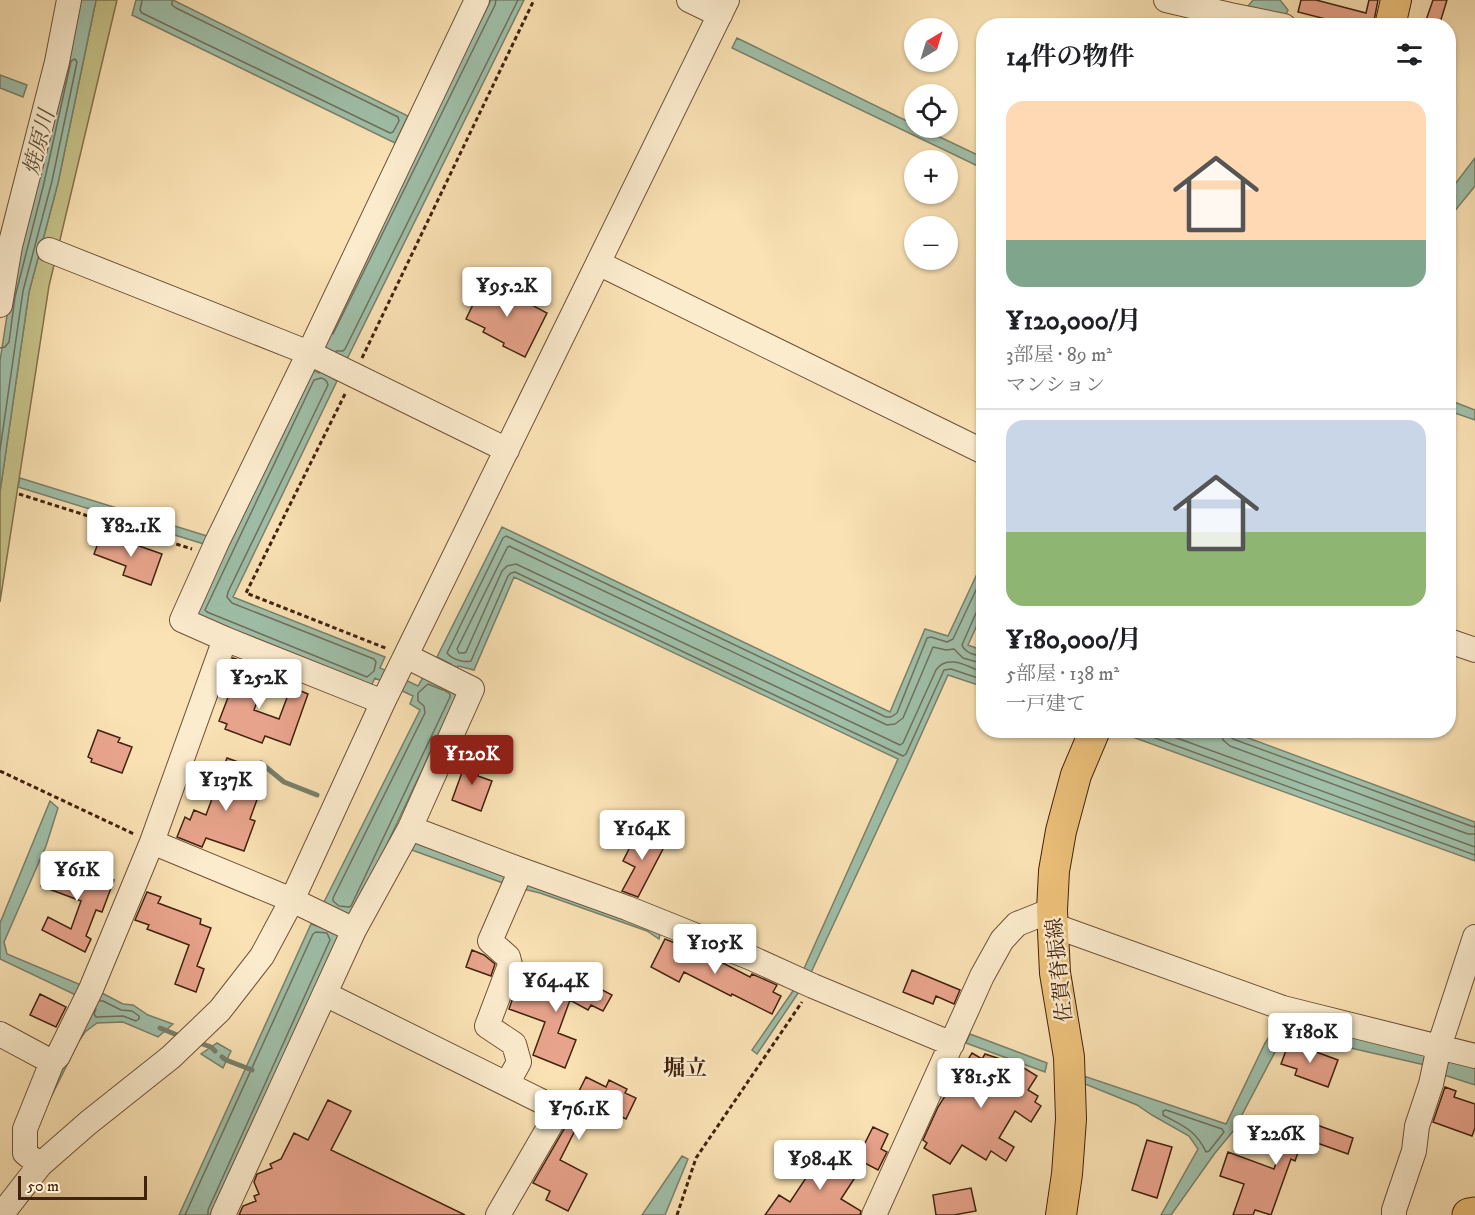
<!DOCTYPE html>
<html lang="ja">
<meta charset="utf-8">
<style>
body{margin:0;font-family:"IM FELL DW Pica","Noto Serif JP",serif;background:#f2f2f2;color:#202124;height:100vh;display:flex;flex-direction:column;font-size:22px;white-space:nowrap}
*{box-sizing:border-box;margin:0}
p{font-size:20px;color:#757577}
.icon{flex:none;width:33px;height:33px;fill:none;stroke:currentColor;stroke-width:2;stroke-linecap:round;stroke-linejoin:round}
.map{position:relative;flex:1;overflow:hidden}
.panel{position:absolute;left:976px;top:18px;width:480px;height:720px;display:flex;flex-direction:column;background:#fff;border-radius:24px;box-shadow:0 2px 4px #0004}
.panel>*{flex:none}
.needle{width:39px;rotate:38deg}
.tools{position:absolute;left:904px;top:18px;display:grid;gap:12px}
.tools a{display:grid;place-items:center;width:54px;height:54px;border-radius:50%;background:#fff;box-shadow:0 2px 4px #0004;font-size:30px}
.scale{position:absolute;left:18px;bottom:15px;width:129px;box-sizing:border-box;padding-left:6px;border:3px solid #41220f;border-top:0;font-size:16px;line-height:21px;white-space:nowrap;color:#41220f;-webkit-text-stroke:4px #fcecce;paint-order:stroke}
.price{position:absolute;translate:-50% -51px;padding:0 14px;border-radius:6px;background:#fff;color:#222;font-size:20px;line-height:39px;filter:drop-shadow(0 2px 3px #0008)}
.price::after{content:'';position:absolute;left:50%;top:36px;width:18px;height:14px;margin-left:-9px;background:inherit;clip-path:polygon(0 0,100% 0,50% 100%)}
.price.selected{background:#8f2418;color:#fff}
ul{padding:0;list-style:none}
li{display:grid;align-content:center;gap:12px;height:318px;padding:0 30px}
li+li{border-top:2px solid #e0e0e0}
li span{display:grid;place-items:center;height:186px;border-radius:18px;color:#555}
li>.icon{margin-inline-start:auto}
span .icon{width:108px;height:108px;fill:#fffc;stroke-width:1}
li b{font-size:26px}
h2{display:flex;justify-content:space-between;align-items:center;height:72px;padding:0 30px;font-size:26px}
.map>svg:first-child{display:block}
.green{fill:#c5c188;stroke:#83724c;stroke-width:1.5}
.water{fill:#9fbfa9;stroke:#79806b;stroke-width:1.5}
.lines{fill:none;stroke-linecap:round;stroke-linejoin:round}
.shore{stroke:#70705c;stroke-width:1.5}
.stream{stroke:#79806b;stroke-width:5}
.building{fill:#e9a48d;stroke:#41220f;stroke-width:1.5}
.minor-casing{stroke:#6f5238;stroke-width:26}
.major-casing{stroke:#41220f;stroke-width:32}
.highway-casing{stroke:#41220f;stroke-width:35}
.path{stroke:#41220f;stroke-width:3;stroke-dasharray:4.5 3;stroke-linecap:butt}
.minor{stroke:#fcecce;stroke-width:24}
.major{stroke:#edc17a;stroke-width:30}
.highway{stroke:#edc17a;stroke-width:33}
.labels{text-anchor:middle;stroke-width:4.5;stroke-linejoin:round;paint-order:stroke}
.street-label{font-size:21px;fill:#41220f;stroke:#fcecce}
.water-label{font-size:22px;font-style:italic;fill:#5d513d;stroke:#fcecce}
.neighbourhood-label{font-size:22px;font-weight:bold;fill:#41220f;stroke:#fcecce}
</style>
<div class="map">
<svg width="1475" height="1215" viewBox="0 0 1475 1215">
<rect width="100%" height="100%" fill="#fae2b4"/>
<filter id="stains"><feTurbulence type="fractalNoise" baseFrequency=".00333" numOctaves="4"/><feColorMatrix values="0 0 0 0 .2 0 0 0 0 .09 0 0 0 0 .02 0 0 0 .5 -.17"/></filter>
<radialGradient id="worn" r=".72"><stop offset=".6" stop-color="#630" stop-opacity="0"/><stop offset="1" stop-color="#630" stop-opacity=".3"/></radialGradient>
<path class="green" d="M96 0H117L49 286 0 602V492L29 292 58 183Z"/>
<path class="water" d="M79 0H96L58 183 29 292 0 492V361L10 296Z
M136 0H173L408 116 395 143 132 15Z
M491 0H524L346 361 329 376 337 381 233 597 385 657 380 668 418 686 425 674 443 684 451 664 437 657 502 527 890 712 925 629 948 636 984 559V610L968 645 984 651V687L948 675 908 764 809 977 757 1054 752 1050 795 988 802 973 898 759 514 577 474 670 458 666 448 685 458 694 353 916 334 932 339 936 213 1215H179L311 924 323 928 332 908 324 902 420 710 410 704 413 696 375 678 371 686 196 614 312 370 319 373 327 353 319 349Z
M1253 0H1280L1288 10 1285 16 1232 26Z
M737 38 915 125V128H921L984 158V169L732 48Z
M0 75 27 85 23 97 0 88Z
M1475 158V186L1449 218V192Z
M1449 400 1475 410V420L1449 411Z
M20 478 207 536 204 544 18 487Z
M1116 731H1232V732L1475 822V861Z
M50 801 58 808 46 846 4 942 7 954 86 987 80 997 0 959V923Z
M411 841 507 874 503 883 409 849Z
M526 883 661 930 659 939 647 931 540 893 523 889Z
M98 991 123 1004 133 1005 148 1015 173 1024 158 1037 123 1022 97 1023 85 1032 79 1041 51 1097 69 1047Z
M1281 1018 1452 1055 1475 1061V1085L1441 1074 1425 1065 1285 1033 1234 1130 1215 1153 1171 1215H1161L1198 1149 1189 1136 1152 1115 1137 1105 1085 1084 1084 1076 1226 1124 1265 1043Z
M970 1034 1047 1063 1045 1072 966 1043Z
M217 1043 231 1051 223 1068 201 1054Z
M682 1156 688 1159 665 1215H642Z"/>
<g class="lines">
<path class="shore" d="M142 0 140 10 142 13 390 133 393 132 399 121 398 117 176 8 172 5V0
M333 334 495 5 496 0
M0 348 5 347 9 342 15 297 44 183 71 61 75 59 77 62 52 181 23 291 0 450
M336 351H343L345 349 518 0
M321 378C324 378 328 382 328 385L228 592 227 597 232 603 374 659 376 662 374 671 367 677 207 612 205 610 314 380Z
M984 573 953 639 947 642 931 637 927 638 897 713 891 717H886L506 536 503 538 447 653C452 659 463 663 471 661L508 576 511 573 515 572 903 756 906 754 944 670 951 669 984 680
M984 609 979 610 976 613 962 645C965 653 976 656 984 656
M984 664 963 658 954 649 946 650 933 647 903 718 895 724 887 725 509 546 507 548 457 649 459 653H464L466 652 502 571 507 566 516 564 900 745 903 743 936 670C947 653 969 667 984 673
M443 690 428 684 418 693V701L424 706 425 713 333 898V901L339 906 349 907 351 906 450 697V694L444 690
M1133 730 1475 855
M1155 730 1475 847
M1221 730 1223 740 1230 746 1468 834H1475
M1228 730 1229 735 1233 739 1471 826 1475 827
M96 1009 94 1014 96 1017 123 1016 136 1021 139 1019V1016L132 1011 121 1010 103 1001H100
M1166 1110 1222 1129 1224 1132 1209 1151 1206 1152C1196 1130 1183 1126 1163 1115V1111Z
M185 1215 313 934 316 932 327 933 330 940 208 1210V1215"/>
<path class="stream" d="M261 763 284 782 317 795
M160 1028 182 1037
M197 1042 211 1047 215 1051
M222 1057 226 1060 252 1070"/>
</g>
<path class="building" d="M1301 0H1316L1366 13 1369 0H1378L1373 26H1353L1298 12Z
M1433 0H1447L1439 26H1424Z
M485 280 547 313 525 357 503 346 504 343 483 332 485 328 466 319Z
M111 536 162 554 151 585 123 575 126 566 94 554 100 538 109 542Z
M233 658 258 667 248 695 258 699 254 710 279 719 291 687 308 694 290 745 265 736 262 743 225 729 227 724 219 721 237 674 229 671Z
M98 730 120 738 118 742 132 747 122 773 91 762 92 759 88 757Z
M468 756 483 761 478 776 492 781 481 811 452 800Z
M227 758 241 763 237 774 263 783 250 819 255 821 244 851 206 838 202 847 177 837 185 817 190 820 194 810 206 815Z
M640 827 657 836 654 842 664 847 638 897 622 891 635 867 623 861Z
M50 861 90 876 92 872 114 880 102 912 96 910 86 936 91 939 85 952 42 930 48 917 71 929 81 901 41 886Z
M147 892 161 897 158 903 201 919 200 924 211 928 197 966 204 969 196 992 175 984 189 945 147 929 149 925 135 920Z
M665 939 715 959 750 977 752 974 777 985 773 992 781 996 772 1014 732 994 731 996 684 972 679 982 651 967Z
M472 950 484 955 495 964 491 976 466 967Z
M912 970 960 990 954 1004 936 996 933 1004 903 992Z
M568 972 612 995 603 1011 591 1005 588 1010 570 1000 558 1033 576 1040 565 1068 533 1055 545 1022 509 1009 520 978 558 993Z
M40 994 66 1007 56 1027 30 1015Z
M1289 1042 1338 1060 1328 1087 1295 1075 1297 1069 1281 1064Z
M972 1053 982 1059 985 1054 1019 1065 1037 1076 1028 1090 1038 1096 1035 1102 1041 1106 1031 1122 1015 1111 999 1138 1014 1147 1006 1161 991 1151 986 1160 962 1145 950 1164 924 1148 927 1143 923 1140 938 1107Z
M586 1077 606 1087 609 1080 627 1089 625 1093 636 1098 626 1119 590 1101 560 1160 587 1174 568 1211 546 1200 550 1191 533 1183 571 1117 573 1110 572 1105Z
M1445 1087 1456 1091 1454 1097 1475 1104V1128L1472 1136 1433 1122Z
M328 1100 351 1111 331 1150 465 1215H239L243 1206 256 1201 254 1196 259 1194 254 1182 257 1174 272 1168 270 1164 281 1159 294 1133 308 1140Z
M1292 1116 1353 1138 1348 1154 1303 1138 1295 1161 1291 1159 1271 1215 1255 1210 1253 1215H1233L1244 1184 1220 1176 1228 1152 1274 1169Z
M873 1127 888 1134 881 1149 887 1152 878 1170 857 1159Z
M1147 1140 1172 1147 1157 1198 1132 1190Z
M822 1149 858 1173 841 1199 861 1211 860 1215H765L779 1195 790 1202 814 1166 811 1164Z
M971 1188 976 1211 954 1215H936L933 1195Z"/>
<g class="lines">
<g class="minor-casing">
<path id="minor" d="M689 0 720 15
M1166 0 1230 15 1284 26
M49 250 309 353 507 450
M598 263 984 452
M0 305 10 246 57 62 69 0
M1449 641 1475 650
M383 702 225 639 182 620 217 542 309 353 477 0
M410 828 521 870 627 908 749 957 813 986 952 1044
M152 842 292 900 354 930
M1052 925 1283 1008 1475 1056
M325 994 559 1110 498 1215
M0 1034 52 1062 58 1056 91 989 152 842 225 639
M507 1084 519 1062 514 1044 487 1026 510 965 508 957 490 941 521 870
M40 1165 25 1153V1129L52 1062
M1 1215 40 1165 88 1123 171 1057 220 1010 262 956 292 900 383 702 727 0
M223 1215 354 930 410 828 472 689 406 656
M874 1215 982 976 1002 940 1017 924 1052 910
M1394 1215V1210L1414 1151 1417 1126 1431 1084 1439 1047 1475 937"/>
</g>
<g class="major-casing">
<path id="major" d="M1390 26 1396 0
M1061 1215 1067 1174 1071 1119 1069 1057 1055 973 1052 910 1054 871 1061 831 1076 775 1095 730"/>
</g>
<g class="highway-casing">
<path id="highway" d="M1469 1215 1475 1214"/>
</g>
<path class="path" d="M362 358 534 0
M345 394 246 593 388 649
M19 494 192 549
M0 771 134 834
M677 1215 696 1158 802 1002"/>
<use href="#minor" class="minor"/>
<use href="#major" class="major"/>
<use href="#highway" class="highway"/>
</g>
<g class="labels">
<g class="street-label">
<text transform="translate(1059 970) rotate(-96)" y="7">佐賀脊振線</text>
</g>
<g class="water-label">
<text transform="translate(38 142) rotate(-75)" y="8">焼原川</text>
</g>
<g class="neighbourhood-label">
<text x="685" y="1075">堀立</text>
</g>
</g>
<rect width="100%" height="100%" filter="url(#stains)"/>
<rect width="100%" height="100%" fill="url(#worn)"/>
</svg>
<div class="tools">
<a><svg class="needle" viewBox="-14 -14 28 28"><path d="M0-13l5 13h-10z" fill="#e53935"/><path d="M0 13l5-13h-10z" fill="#757577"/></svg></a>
<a><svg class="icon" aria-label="locate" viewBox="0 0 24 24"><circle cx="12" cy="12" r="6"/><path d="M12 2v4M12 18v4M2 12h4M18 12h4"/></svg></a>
<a>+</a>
<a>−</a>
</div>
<div class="scale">50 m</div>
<b class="price" style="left:507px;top:318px">¥95.2K</b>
<b class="price" style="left:131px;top:558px">¥82.1K</b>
<b class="price" style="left:259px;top:710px">¥252K</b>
<b class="price selected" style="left:472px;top:786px">¥120K</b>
<b class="price" style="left:226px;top:812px">¥137K</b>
<b class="price" style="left:642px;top:861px">¥164K</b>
<b class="price" style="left:77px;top:902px">¥61K</b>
<b class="price" style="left:715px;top:975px">¥105K</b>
<b class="price" style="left:556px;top:1013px">¥64.4K</b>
<b class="price" style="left:1310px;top:1064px">¥180K</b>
<b class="price" style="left:981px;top:1109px">¥81.5K</b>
<b class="price" style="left:579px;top:1141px">¥76.1K</b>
<b class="price" style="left:1276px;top:1166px">¥226K</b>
<b class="price" style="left:820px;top:1191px">¥98.4K</b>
<section class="panel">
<h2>14件の物件<svg class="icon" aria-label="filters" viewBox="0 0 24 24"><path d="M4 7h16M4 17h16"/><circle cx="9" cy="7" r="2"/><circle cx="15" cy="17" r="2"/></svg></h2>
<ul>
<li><span style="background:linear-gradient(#ffd9b3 75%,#7fa58c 0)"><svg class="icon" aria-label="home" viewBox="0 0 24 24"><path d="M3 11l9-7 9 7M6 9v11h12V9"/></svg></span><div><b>¥120,000/月</b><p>3部屋 · 89 m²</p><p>マンション</p></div></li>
<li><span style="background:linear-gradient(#c9d6e8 60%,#8fb573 0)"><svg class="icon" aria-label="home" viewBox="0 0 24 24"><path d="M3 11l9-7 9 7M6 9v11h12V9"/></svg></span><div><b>¥180,000/月</b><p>5部屋 · 138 m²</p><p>一戸建て</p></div></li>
</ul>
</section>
</div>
